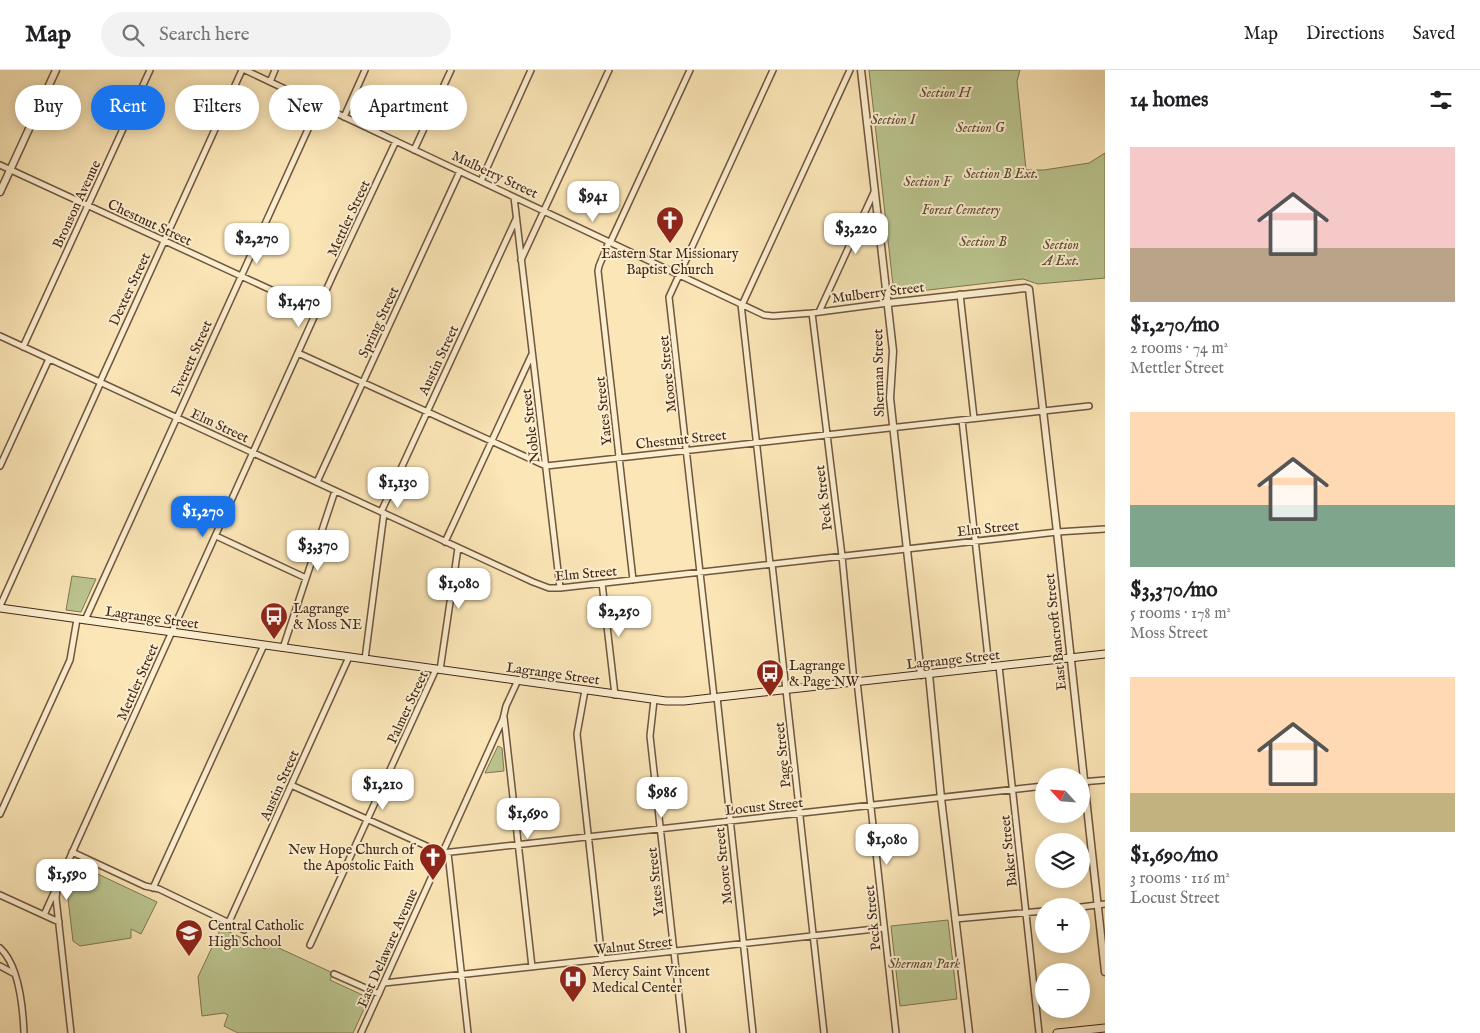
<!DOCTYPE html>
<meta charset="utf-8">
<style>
body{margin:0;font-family:"IM FELL English",serif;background:#f2f2f2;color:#202124;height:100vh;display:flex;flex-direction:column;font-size:19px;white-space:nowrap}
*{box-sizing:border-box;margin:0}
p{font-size:16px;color:#757577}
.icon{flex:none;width:28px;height:28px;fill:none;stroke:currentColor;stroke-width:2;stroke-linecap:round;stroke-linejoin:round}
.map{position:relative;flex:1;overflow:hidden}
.side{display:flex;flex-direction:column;background:#fff;width:375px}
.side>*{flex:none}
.hud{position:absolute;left:15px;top:15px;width:475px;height:45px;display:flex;gap:10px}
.needle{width:32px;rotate:296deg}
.fabs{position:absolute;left:1035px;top:698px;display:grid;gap:10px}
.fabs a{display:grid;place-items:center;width:55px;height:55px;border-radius:50%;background:#fff;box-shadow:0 2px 12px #0003;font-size:25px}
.price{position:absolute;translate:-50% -42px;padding:0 11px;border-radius:10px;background:#fff;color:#222;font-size:16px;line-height:32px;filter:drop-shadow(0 1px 2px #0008)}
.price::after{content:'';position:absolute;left:50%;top:30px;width:15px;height:11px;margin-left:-8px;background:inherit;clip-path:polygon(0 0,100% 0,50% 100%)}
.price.current{background:#1a73e8;color:#fff}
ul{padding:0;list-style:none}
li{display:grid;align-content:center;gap:10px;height:265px;padding:0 25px}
li span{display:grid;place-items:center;height:155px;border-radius:0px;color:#555}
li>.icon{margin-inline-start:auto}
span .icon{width:90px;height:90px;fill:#fffc;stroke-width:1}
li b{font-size:21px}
h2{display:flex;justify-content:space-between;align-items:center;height:60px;padding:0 25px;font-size:21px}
.pill{padding:0 18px;border-radius:22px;background:#fff;box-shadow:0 2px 12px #0003;font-size:18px;line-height:45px}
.pill.current{background:#1a73e8;color:#fff}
header{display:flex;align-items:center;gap:30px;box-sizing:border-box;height:70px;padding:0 25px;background:#fff;border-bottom:1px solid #e0e0e0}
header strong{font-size:24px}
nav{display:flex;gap:28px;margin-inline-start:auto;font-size:18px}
.search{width:350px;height:45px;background:#f2f2f2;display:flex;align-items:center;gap:12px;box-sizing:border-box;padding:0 18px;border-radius:28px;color:#757577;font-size:19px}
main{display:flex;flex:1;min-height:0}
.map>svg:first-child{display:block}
.green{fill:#bbc690;stroke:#7e7654}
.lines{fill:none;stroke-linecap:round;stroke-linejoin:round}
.minor-casing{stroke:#70553f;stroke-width:8}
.tertiary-casing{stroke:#70553f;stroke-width:9}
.secondary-casing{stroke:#422517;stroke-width:9}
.minor{stroke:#fcefd0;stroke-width:5}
.tertiary{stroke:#fcefd0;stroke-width:6}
.secondary{stroke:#fcefd0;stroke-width:7}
.labels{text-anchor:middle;stroke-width:4;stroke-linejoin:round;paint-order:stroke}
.park-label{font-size:14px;font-style:italic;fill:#604d35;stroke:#fcefd0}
.street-label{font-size:14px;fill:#422517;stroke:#fcefd0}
.poi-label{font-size:14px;fill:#422517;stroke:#fcefd0;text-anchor:start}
</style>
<header>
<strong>Map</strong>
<div class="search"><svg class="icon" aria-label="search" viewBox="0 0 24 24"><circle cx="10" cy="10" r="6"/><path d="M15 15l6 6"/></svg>Search here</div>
<nav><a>Map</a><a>Directions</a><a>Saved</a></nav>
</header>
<main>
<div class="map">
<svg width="1105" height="963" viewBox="0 0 1105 963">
<rect width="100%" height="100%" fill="#fbe6b7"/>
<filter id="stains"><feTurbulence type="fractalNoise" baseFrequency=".004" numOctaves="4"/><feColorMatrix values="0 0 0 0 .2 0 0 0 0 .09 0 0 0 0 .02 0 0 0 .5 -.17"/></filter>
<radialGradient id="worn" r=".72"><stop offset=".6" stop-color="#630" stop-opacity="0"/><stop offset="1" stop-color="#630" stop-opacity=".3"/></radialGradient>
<path class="green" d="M869 0H1020L1017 11 1026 100H1044L1089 93 1105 83V208L1038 214 1023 209 894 224Z
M72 506 96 509 81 542 66 540Z
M498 676 502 678 504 701 485 703Z
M83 797 157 832 141 864 131 859V868L80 876 73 871 67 820 73 818Z
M948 850 957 929 900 936 891 856Z
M221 858 265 879 268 873 333 903 330 910 369 928 353 963H238L224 956 228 945 224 943 202 946 198 907Z"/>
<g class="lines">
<g class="minor-casing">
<path id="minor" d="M245 0 764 245 773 246 812 243 888 233
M270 12 275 0
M344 47 365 0
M414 80 451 0
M0 95 317 241
M481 111 531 0
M514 127 560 518
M609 172 599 196 598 201 633 510
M610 173 690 0
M521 190 609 0
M960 224 974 348
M741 234 770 494
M742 235 850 0
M819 242 875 120
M812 243 842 486 854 612
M0 266 533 512 549 518H560L1057 462 1105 459
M23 277 150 0
M298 283 546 396 1089 336
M100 312 242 0
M962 350 989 597
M0 396 49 289
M317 412 460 101
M381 442 516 149
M216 466 306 508
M445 472 532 284
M772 494 824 963
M602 513 615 625
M0 536 101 312
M85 550 319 35
M283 578 335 421
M365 589 384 443
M999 596 1039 963
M440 600 458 478
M857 611 896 963
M585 620 577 664 602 890
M714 627 669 227 773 0
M717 627 753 963
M654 630 650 666 683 963
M504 647 532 897
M1081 712 1105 710
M291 715 442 783 1044 716
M0 744 70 590 77 549
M72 782 145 816 159 819 244 860
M448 783 468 963
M153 818 264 575
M57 819 56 828 71 963
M0 825 59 852
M1081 837 1105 834
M44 845 333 205 396 71
M955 849 1044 841
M229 852 349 587
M310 875 436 599
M0 878C19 895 23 939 24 963
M0 896 13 903
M334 904 379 924
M384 913 884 858
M361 963 503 649 506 636 518 610"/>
</g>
<g class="tertiary-casing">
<path id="tertiary" d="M861 0 893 281 890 328 921 605
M0 122 56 0
M888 233 1026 218 1029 219 1057 462 1105 902
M929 604 941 728 969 963"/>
</g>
<g class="secondary-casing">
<path id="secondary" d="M0 538 666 631H684L1105 584
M1057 963 1105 958"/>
</g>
<use href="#minor" class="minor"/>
<use href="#tertiary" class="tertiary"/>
<use href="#secondary" class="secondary"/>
</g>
<defs>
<g id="church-pin" transform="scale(1.4375)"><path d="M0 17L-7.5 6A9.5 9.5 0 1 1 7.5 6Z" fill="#8f2418" stroke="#fcefd0"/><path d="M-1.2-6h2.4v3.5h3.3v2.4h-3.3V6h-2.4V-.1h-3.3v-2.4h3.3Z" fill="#fff"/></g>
<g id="bus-pin" transform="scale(1.4375)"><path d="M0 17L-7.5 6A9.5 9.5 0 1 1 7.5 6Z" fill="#8f2418" stroke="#fcefd0"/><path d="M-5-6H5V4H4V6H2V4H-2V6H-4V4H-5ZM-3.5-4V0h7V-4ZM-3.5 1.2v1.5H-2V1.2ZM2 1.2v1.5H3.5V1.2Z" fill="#fff"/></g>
<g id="school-pin" transform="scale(1.4375)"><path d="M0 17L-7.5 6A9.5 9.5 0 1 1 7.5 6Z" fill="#8f2418" stroke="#fcefd0"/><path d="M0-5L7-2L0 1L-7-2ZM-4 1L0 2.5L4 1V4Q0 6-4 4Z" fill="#fff"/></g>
<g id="hospital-pin" transform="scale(1.4375)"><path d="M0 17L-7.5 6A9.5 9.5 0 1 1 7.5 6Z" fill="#8f2418" stroke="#fcefd0"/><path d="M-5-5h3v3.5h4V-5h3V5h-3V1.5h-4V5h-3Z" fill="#fff"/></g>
</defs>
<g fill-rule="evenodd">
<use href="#church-pin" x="670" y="150"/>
<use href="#bus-pin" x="274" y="546"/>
<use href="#bus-pin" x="770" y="603"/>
<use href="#church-pin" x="433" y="787"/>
<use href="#school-pin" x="189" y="863"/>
<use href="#hospital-pin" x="573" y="909"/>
</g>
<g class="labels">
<g class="park-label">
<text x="945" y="27">Section H</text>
<text x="893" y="54">Section I</text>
<text x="980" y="62">Section G</text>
<text x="1001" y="108">Section B Ext.</text>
<text x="927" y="116">Section F</text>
<text x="961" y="144">Forest Cemetery</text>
<text x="983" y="176">Section B</text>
<text x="1061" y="179">Section<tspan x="1061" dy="16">A Ext.</tspan></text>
<text x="924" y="898">Sherman Park</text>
</g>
<g class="street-label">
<text transform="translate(495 104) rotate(25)" y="5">Mulberry Street</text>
<text transform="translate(76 134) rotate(-65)" y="5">Bronson Avenue</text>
<text transform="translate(348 148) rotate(-65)" y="5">Mettler Street</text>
<text transform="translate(150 152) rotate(25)" y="5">Chestnut Street</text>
<text transform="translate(129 219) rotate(-65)" y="5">Dexter Street</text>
<text transform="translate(878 222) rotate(-7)" y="5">Mulberry Street</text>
<text transform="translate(378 252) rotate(-65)" y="5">Spring Street</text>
<text transform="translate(191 288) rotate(-66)" y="5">Everett Street</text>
<text transform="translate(438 290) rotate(-65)" y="5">Austin Street</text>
<text transform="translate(878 303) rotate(-91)" y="5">Sherman Street</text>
<text transform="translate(667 304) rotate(-96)" y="5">Moore Street</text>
<text transform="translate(603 341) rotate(-96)" y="5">Yates Street</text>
<text transform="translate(220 355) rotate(25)" y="5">Elm Street</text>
<text transform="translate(530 356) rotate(-97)" y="5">Noble Street</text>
<text transform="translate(681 369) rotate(-6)" y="5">Chestnut Street</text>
<text transform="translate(823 428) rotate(-97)" y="5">Peck Street</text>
<text transform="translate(988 458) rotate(-6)" y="5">Elm Street</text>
<text transform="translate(586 503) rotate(-5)" y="5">Elm Street</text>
<text transform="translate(152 547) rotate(8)" y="5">Lagrange Street</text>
<text transform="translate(1055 562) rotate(-96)" y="5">East Bancroft Street</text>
<text transform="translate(953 589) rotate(-6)" y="5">Lagrange Street</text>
<text transform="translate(553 603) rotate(8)" y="5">Lagrange Street</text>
<text transform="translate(137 612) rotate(-66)" y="5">Mettler Street</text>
<text transform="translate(407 637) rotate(-65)" y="5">Palmer Street</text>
<text transform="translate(782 685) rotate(-96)" y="5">Page Street</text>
<text transform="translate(279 715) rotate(-66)" y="5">Austin Street</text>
<text transform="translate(764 736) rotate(-6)" y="5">Locust Street</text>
<text transform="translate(1008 781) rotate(-96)" y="5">Baker Street</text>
<text transform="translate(723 796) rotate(-96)" y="5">Moore Street</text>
<text transform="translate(655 812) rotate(-96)" y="5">Yates Street</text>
<text transform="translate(872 848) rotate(-96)" y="5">Peck Street</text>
<text transform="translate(633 875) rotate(-6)" y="5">Walnut Street</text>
<text transform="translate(387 878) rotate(-66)" y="5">East Delaware Avenue</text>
</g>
<g class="poi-label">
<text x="670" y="188" text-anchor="middle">Eastern Star Missionary<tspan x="670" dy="16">Baptist Church</tspan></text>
<text x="293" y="543">Lagrange<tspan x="293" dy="16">&amp; Moss NE</tspan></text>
<text x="789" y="600">Lagrange<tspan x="789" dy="16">&amp; Page NW</tspan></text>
<text x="414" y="784" text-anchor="end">New Hope Church of<tspan x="414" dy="16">the Apostolic Faith</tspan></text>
<text x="208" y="860">Central Catholic<tspan x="208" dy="16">High School</tspan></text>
<text x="592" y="906">Mercy Saint Vincent<tspan x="592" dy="16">Medical Center</tspan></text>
</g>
</g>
<rect width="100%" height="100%" filter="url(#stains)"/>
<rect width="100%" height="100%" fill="url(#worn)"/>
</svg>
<div class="fabs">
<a><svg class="needle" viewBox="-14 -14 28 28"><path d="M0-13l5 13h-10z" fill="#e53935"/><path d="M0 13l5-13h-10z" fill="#757577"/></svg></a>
<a><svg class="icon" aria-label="layers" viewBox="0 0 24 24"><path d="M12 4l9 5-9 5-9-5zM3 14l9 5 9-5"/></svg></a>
<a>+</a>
<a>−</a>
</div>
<b class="price" style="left:593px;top:153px">$941</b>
<b class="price" style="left:856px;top:185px">$3,220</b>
<b class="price" style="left:257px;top:195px">$2,270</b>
<b class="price" style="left:299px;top:258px">$1,470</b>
<b class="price" style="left:398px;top:439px">$1,130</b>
<b class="price current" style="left:203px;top:468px">$1,270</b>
<b class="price" style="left:318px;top:502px">$3,370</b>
<b class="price" style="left:459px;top:540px">$1,080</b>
<b class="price" style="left:619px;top:568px">$2,250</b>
<b class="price" style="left:383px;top:741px">$1,210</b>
<b class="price" style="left:662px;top:749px">$986</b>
<b class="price" style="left:528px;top:770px">$1,690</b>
<b class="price" style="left:887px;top:796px">$1,080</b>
<b class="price" style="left:67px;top:831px">$1,590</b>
<div class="hud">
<a class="pill">Buy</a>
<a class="pill current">Rent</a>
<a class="pill">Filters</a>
<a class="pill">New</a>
<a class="pill">Apartment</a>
</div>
</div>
<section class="side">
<h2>14 homes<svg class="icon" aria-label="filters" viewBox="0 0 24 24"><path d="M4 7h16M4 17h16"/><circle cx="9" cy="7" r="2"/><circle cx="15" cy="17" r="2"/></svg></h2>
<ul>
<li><span style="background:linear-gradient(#f6c9c9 65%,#b9a48a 0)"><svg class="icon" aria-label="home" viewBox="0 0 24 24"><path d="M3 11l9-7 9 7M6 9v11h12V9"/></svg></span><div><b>$1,270/mo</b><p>2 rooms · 74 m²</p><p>Mettler Street</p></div></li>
<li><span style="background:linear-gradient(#ffd9b3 60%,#7fa58c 0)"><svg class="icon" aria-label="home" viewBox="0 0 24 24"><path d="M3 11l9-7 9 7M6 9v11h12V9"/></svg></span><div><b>$3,370/mo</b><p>5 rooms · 178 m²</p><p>Moss Street</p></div></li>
<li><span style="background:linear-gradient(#ffd9b3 75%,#c2b280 0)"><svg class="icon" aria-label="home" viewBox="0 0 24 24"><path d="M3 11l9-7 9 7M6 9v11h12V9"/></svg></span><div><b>$1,690/mo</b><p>3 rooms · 116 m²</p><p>Locust Street</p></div></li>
</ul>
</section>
</main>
